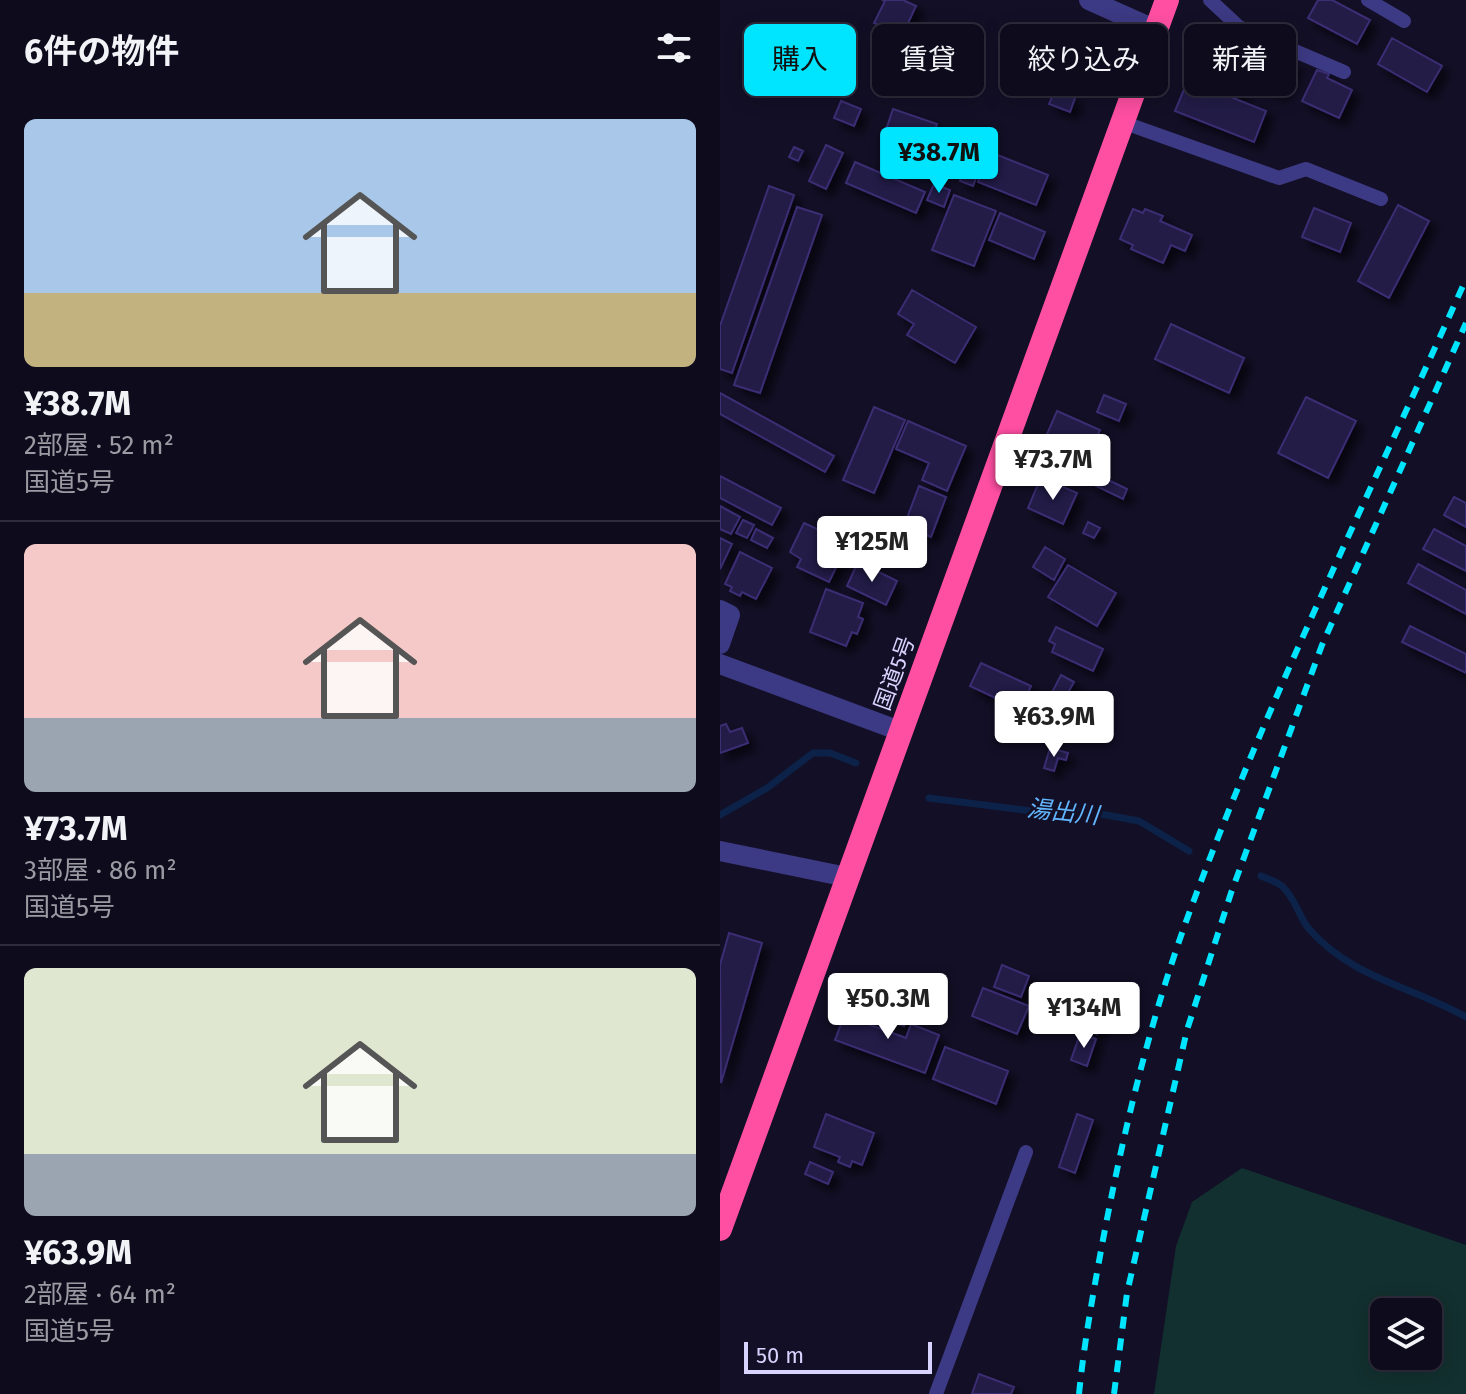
<!DOCTYPE html>
<html lang="ja">
<meta charset="utf-8">
<style>
body{margin:0;font-family:"Fira Sans","Noto Sans JP",sans-serif;background:#1c1929;color:#f1f3f6;height:100vh;display:flex;flex-direction:column;font-size:30px;white-space:nowrap}
*{box-sizing:border-box;margin:0}
p{font-size:26px;color:#9b9ba3}
.icon{flex:none;width:44px;height:44px;fill:none;stroke:currentColor;stroke-width:2;stroke-linecap:round;stroke-linejoin:round}
.map{position:relative;flex:1;overflow:hidden}
.sheet{display:flex;flex-direction:column;background:#0e0b1c;width:720px}
.sheet>*{flex:none}
.banner{position:absolute;left:24px;top:24px;width:602px;height:72px;display:flex;gap:16px}
.controls{position:absolute;left:650px;top:1298px;display:grid;gap:16px}
.controls a{display:grid;place-items:center;width:72px;height:72px;border-radius:12px;background:#0e0b1c;box-shadow:0 4px 20px #0003,0 0 0 2px #2e2b3b;font-size:40px}
.scale{position:absolute;left:24px;bottom:20px;width:188px;box-sizing:border-box;padding-left:8px;border:4px solid #d9d4ff;border-top:0;font-size:22px;line-height:28px;white-space:nowrap;color:#d9d4ff;-webkit-text-stroke:6px #130f26;paint-order:stroke}
.price{position:absolute;translate:-50% -68px;padding:0 18px;border-radius:8px;background:#fff;color:#222;font-size:26px;line-height:52px;filter:drop-shadow(0 2px 4px #0008)}
.price::after{content:'';position:absolute;left:50%;top:48px;width:24px;height:18px;margin-left:-12px;background:inherit;clip-path:polygon(0 0,100% 0,50% 100%)}
.price.selected{background:#00e5ff;color:#111}
ul{padding:0;list-style:none}
li{display:grid;align-content:center;gap:16px;height:424px;padding:0 24px}
li+li{border-top:2px solid #2e2b3b}
li span{display:grid;place-items:center;height:248px;border-radius:12px;color:#555}
li>.icon{margin-inline-start:auto}
span .icon{width:144px;height:144px;fill:#fffc;stroke-width:1}
li b{font-size:34px}
h2{display:flex;justify-content:space-between;align-items:center;height:96px;padding:0 24px;font-size:34px}
.pill{padding:0 28px;border-radius:12px;background:#0e0b1c;box-shadow:0 4px 20px #0003,0 0 0 2px #2e2b3b;font-size:28px;line-height:72px}
.pill.selected{background:#00e5ff;color:#111}
main{display:flex;flex:1;min-height:0}
.map>svg:first-child{display:block}
.green{fill:#12302f;fill-rule:evenodd}
.lines{fill:none;stroke-linecap:round;stroke-linejoin:round}
.stream{stroke:#0c2248;stroke-width:7}
.building{fill:#241b47;stroke:#3b2d73;stroke-width:2;filter:url(#shadow)}
.lane{stroke:#3d3a85;stroke-width:14}
.street{stroke:#3d3a85;stroke-width:20}
.highway{stroke:#ff4fa3;stroke-width:24}
.rail{stroke:#00e5ff;stroke-width:6;stroke-dasharray:12 10;stroke-linecap:butt}
.labels{text-anchor:middle;stroke-width:6;stroke-linejoin:round;paint-order:stroke}
.street-label{font-size:22px;fill:#d9d4ff;stroke:#130f26}
.water-label{font-size:24px;font-style:italic;fill:#62b6ff;stroke:#130f26}
</style>
<main>
<section class="sheet">
<h2>6件の物件<svg class="icon" aria-label="filters" viewBox="0 0 24 24"><path d="M4 7h16M4 17h16"/><circle cx="9" cy="7" r="2"/><circle cx="15" cy="17" r="2"/></svg></h2>
<ul>
<li><span style="background:linear-gradient(#a9c7e8 70%,#c2b280 0)"><svg class="icon" aria-label="home" viewBox="0 0 24 24"><path d="M3 11l9-7 9 7M6 9v11h12V9"/></svg></span><div><b>¥38.7M</b><p>2部屋 · 52 m²</p><p>国道5号</p></div></li>
<li><span style="background:linear-gradient(#f6c9c9 70%,#9aa5b1 0)"><svg class="icon" aria-label="home" viewBox="0 0 24 24"><path d="M3 11l9-7 9 7M6 9v11h12V9"/></svg></span><div><b>¥73.7M</b><p>3部屋 · 86 m²</p><p>国道5号</p></div></li>
<li><span style="background:linear-gradient(#dfe7d0 75%,#9aa5b1 0)"><svg class="icon" aria-label="home" viewBox="0 0 24 24"><path d="M3 11l9-7 9 7M6 9v11h12V9"/></svg></span><div><b>¥63.9M</b><p>2部屋 · 64 m²</p><p>国道5号</p></div></li>
</ul>
</section>
<div class="map">
<svg width="746" height="1394" viewBox="0 0 746 1394">
<defs>
<filter id="shadow"><feDropShadow dx="7" dy="7" stdDeviation="4" flood-color="#0009"/></filter>
</defs>
<rect width="100%" height="100%" fill="#130f26"/>
<path class="green" d="M522 1168 746 1245V1394H434L456 1246 472 1202ZM664 1312H708V1356H664Z"/>
<g class="lines">
<path class="stream" d="M209 798 312 811 370 812 419 821 469 851
M0 815 47 788 93 753H110L136 763
M541 876C548 879 558 882 563 887 575 898 579 917 589 929 633 979 692 986 746 1017"/>
</g>
<path class="building" d="M162 0H183L196 6 182 36 154 23 165 1Z
M598 0H612L650 20 637 44 588 18Z
M672 38 722 66 707 92 658 64Z
M541 48 575 65 561 93 527 75Z
M597 70 609 74 607 78 632 90 619 118 582 101Z
M482 72 523 87 520 95 479 81Z
M468 80 546 111 534 142 455 111Z
M335 90 355 98 350 112 329 104Z
M121 101 141 109 134 126 114 118Z
M173 109 217 124 206 154 163 139Z
M106 145 123 153 106 189 89 181Z
M74 147 83 151 78 161 69 157Z
M270 152 328 175 316 205 258 182Z
M247 161 261 165 253 186 240 181Z
M135 162 205 192 196 213 126 183Z
M214 184 230 190 224 207 207 200Z
M49 186 74 195 12 373 0 369V326Z
M234 195 276 211 254 266 212 250Z
M678 205 709 221 669 298 638 281Z
M77 207 102 215 40 393 14 385Z
M594 208 631 223 620 252 582 237Z
M413 209 423 213 425 209 443 216 440 221 472 235 465 251 451 245 443 263 411 249 413 245 400 239Z
M280 213 325 232 314 259 269 240Z
M192 290 256 327 235 363 187 335 194 324 178 314Z
M451 324 524 358 509 393 435 359Z
M0 393 114 456 105 472 0 414Z
M384 395 406 404 399 421 377 412Z
M586 397 636 421 608 478 558 453Z
M154 407 185 420 154 493 123 480Z
M337 411 380 430 367 460 324 441Z
M188 421 246 446 227 491 202 480 209 463 176 449Z
M376 474 407 489 403 499 372 484Z
M0 476 61 508 52 525 0 498Z
M319 482 339 491 341 486 357 493 343 524 308 508Z
M199 486 226 497 211 537 184 526Z
M734 497 746 503V527L724 515Z
M0 506 20 517 11 534 0 529Z
M23 520 34 525 27 538 16 533Z
M368 522 380 528 374 538 363 533Z
M84 523 128 543 109 582 77 567 81 559 70 552Z
M36 529 53 538 47 548 31 540Z
M714 529 746 546V571L703 549Z
M0 538 12 544 0 569Z
M325 547 345 559 334 580 313 567Z
M20 552 52 568 36 599 22 592 20 596 10 591 12 587 5 584Z
M138 562 177 581 166 605 127 586Z
M698 564 746 590V614L688 583Z
M348 565 396 593 377 626 328 597Z
M106 589 143 603 138 617 143 619 137 634 132 632 126 646 90 632Z
M690 626 746 654V673L682 642Z
M336 627 383 649 373 671 332 652 335 644 329 641Z
M261 663 311 686 303 705 310 708 305 718 276 704 278 699 250 686Z
M341 675 354 682 341 705 329 698Z
M6 724 10 732 22 728 28 743 0 753V726Z
M330 748 348 753 346 760 338 758 334 771 324 768Z
M9 933 42 943 1 1083 0 965Z
M282 965 309 976 301 997 274 987Z
M156 984 194 999 184 1026 146 1011Z
M263 988 309 1006 297 1034 252 1016Z
M129 1003 143 1008 139 1021 186 1038 191 1024 219 1035 205 1073 115 1040Z
M368 1010 383 1016 377 1034 361 1028Z
M360 1034 376 1039 367 1066 351 1060Z
M225 1047 288 1071 276 1104 213 1079Z
M106 1114 154 1133 142 1165 132 1161 130 1167 118 1162 120 1157 94 1147Z
M357 1114 373 1120 355 1173 339 1167Z
M90 1162 113 1172 108 1184 85 1174Z
M259 1374 294 1387 291 1394H252Z"/>
<g class="lines">
<path class="lane" d="M490 0 519 27 624 72
M648 0 684 21
M402 122 559 178 586 169 661 199
M216 1394 306 1152"/>
<path class="street" d="M369 0 436 30
M0 610 10 615 0 644
M0 664 180 731
M0 851 127 877"/>
<path class="highway" d="M0 1229 447 0"/>
<path class="rail" d="M359 1394C364 1344 373 1294 382 1245 404 1128 432 1011 474 900 553 688 654 485 746 279
M394 1394 407 1293 467 1030 511 893 602 645 746 323"/>
</g>
<g class="labels">
<g class="street-label">
<text transform="translate(174 673) rotate(-70)" y="8">国道5号</text>
</g>
<g class="water-label">
<text transform="translate(343 812) rotate(6)" y="8">湯出川</text>
</g>
</g>
</svg>
<div class="controls">
<a><svg class="icon" aria-label="layers" viewBox="0 0 24 24"><path d="M12 4l9 5-9 5-9-5zM3 14l9 5 9-5"/></svg></a>
</div>
<div class="scale">50 m</div>
<b class="price selected" style="left:219px;top:195px">¥38.7M</b>
<b class="price" style="left:333px;top:502px">¥73.7M</b>
<b class="price" style="left:152px;top:584px">¥125M</b>
<b class="price" style="left:334px;top:759px">¥63.9M</b>
<b class="price" style="left:168px;top:1041px">¥50.3M</b>
<b class="price" style="left:364px;top:1050px">¥134M</b>
<div class="banner">
<a class="pill selected">購入</a>
<a class="pill">賃貸</a>
<a class="pill">絞り込み</a>
<a class="pill">新着</a>
</div>
</div>
</main>
